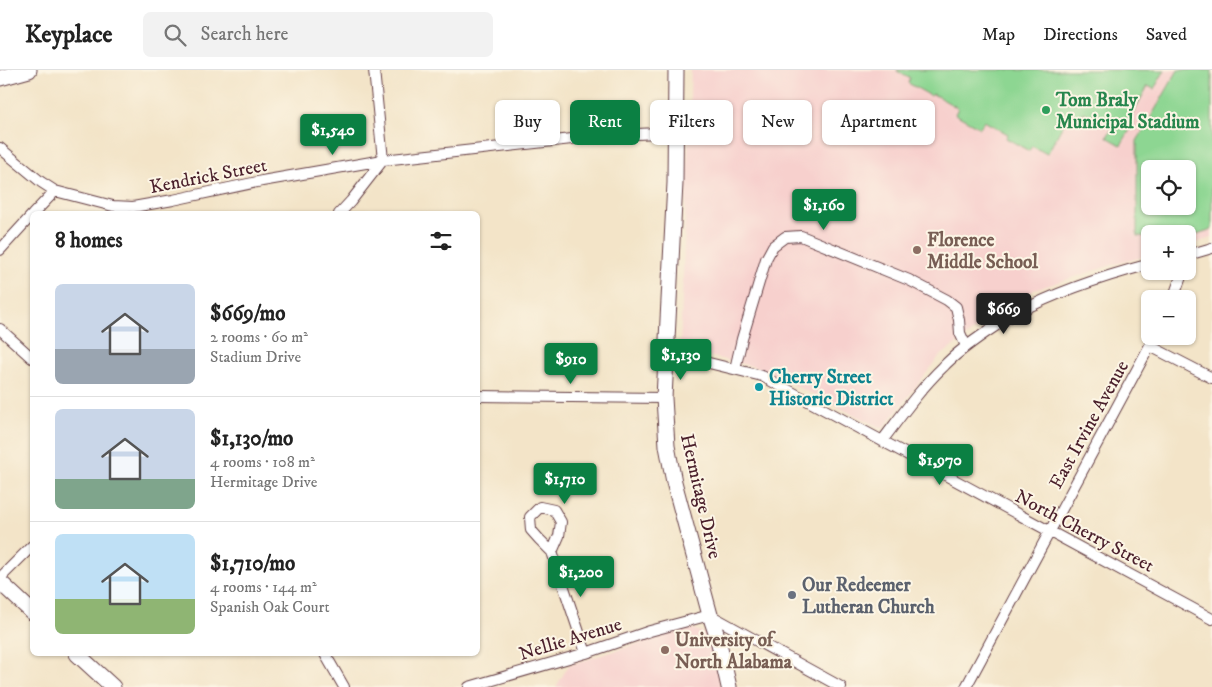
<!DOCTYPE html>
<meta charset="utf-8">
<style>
body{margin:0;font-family:"IM FELL DW Pica",serif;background:#f2f2f2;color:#222;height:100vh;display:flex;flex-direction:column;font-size:19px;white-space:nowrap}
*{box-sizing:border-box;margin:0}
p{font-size:16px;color:#767676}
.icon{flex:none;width:28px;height:28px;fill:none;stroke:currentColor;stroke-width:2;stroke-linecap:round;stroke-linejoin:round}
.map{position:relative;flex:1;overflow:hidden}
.panel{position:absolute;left:30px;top:141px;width:450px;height:445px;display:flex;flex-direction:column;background:#fff;border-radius:8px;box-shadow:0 1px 4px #0004}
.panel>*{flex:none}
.top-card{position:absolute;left:495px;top:30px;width:475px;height:45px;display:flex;gap:10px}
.fabs{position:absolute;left:1141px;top:90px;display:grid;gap:10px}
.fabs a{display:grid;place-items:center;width:55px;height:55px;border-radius:8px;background:#fff;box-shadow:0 1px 4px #0004;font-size:25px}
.price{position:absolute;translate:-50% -42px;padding:0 11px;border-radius:5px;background:#0b8043;color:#fff;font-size:16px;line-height:32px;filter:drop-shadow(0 1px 2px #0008)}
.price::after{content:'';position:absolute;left:50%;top:30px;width:15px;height:11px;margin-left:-8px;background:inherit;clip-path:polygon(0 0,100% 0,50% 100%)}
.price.selected{background:#222;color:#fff}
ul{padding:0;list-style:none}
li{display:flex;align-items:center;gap:15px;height:125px;padding:0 25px}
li+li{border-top:1px solid #e0e0e0}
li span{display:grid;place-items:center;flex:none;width:140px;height:100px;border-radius:8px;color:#555}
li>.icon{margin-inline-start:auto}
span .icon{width:60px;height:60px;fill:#fffc;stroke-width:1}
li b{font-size:21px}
h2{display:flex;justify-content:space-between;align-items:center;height:60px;padding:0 25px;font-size:21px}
.tag{padding:0 18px;border-radius:8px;background:#fff;box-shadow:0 1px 4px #0004;font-size:18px;line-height:45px}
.tag.selected{background:#0b8043;color:#fff}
header{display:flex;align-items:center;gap:30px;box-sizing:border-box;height:70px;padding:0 25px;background:#fff;border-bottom:1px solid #e0e0e0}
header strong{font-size:24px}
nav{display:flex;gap:28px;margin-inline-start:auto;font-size:18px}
.search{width:350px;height:45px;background:#f2f2f2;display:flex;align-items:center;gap:12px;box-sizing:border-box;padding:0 18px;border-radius:8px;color:#767676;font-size:19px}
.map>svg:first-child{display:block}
.built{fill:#f7d0cd;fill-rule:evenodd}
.garden{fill:#8dd692;stroke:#6c7a5e;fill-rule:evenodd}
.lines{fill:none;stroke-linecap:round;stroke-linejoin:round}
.street-casing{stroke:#633d43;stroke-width:12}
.secondary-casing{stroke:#633d43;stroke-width:17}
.street{stroke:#fff;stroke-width:10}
.secondary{stroke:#fff;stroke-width:15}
.leisure-dot{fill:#2e9e5b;stroke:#fcf5e5;stroke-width:2}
.education-dot{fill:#8d6e63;stroke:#fcf5e5;stroke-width:2}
.culture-dot{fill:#0f9aa8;stroke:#fcf5e5;stroke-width:2}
.worship-dot{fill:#6b7280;stroke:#fcf5e5;stroke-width:2}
.labels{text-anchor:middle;stroke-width:4;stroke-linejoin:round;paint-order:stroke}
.leisure-label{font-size:19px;font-weight:bold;fill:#27864d;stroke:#fcf5e5;text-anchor:start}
.street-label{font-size:19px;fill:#4a1f2b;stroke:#fcf5e5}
.education-label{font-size:19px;font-weight:bold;fill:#785e54;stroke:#fcf5e5;text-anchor:start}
.culture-label{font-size:19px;font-weight:bold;fill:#0d838f;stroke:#fcf5e5;text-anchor:start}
.worship-label{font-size:19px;font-weight:bold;fill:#5b616d;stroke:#fcf5e5;text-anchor:start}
</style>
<header>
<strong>Keyplace</strong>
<div class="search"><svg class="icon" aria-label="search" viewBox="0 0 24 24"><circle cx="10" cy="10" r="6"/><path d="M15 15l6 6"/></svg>Search here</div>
<nav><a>Map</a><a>Directions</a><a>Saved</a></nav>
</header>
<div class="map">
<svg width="1212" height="617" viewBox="0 0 1212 617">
<rect width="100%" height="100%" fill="#fcf5e5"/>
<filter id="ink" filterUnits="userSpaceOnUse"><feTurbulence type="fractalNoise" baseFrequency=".02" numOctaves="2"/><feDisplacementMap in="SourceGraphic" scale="10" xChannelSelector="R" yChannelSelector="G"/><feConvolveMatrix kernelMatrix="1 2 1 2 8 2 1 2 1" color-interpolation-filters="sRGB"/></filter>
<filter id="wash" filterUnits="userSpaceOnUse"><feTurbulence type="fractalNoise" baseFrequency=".0096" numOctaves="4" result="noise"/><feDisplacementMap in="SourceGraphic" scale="20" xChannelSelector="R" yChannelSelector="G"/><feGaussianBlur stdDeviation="1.12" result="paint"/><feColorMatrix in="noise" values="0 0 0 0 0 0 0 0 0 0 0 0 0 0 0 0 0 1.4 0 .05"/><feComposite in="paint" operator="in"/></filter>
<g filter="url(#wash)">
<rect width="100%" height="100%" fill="#f3e4c8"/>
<path class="built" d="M691 0H1212V168L1188 175V164H1150V185L1112 195 1034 220 979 257 939 287 883 359 759 298 713 287 680 281ZM1150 99H1188V136H1150Z
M690 558 710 565 721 617H556L569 595Z"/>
<path class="garden" d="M897 0H1165L1154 19 1148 16 1129 50 1134 53 1121 75 1107 67 1112 58 1084 42 1078 52 1068 46 1047 84 1032 76 1029 81 1006 68 1008 64 984 51 980 58 955 44 958 38 933 24 931 26 908 13 910 8 897 1Z
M1178 0H1212V159L1188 167V164H1150V167L1137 166V71ZM1150 99H1188V136H1150Z"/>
</g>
<g filter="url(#ink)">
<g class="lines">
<g class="street-casing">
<path id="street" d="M0 78 41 112 55 121 113 136 133 137 173 130 262 111 383 90 599 66 676 62
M33 144 55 121
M339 144 351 131 383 90 374 0
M0 180 32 145
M1188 185 1212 178
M1173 229 1183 201
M0 259 32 288
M1150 276 1212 308
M667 288 709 293 762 306 1212 549
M735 299 742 269 766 189 773 176 785 167 801 166 909 210 947 230 956 237 959 250 960 263 966 276
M478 326 664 328
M882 371C901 346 920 319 943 297 956 283 972 272 988 261 997 255 1007 248 1017 243 1058 221 1105 206 1150 194
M540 437 554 440 561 452 559 466 552 482 539 469 531 460 530 447Z
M552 482 586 583
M0 508 32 476
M325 584 344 617
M469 617 586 583 650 561 710 545 841 617
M966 617 1155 266"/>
</g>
<g class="secondary-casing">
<path id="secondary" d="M676 0 675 113 664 328 667 376 674 412 710 545 718 569 729 617
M0 8 29 0
M0 512 32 542
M77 584 113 617"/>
</g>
<use href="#street" class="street"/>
<use href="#secondary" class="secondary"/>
</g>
</g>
<circle class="leisure-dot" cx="1046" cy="40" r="5"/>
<g class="education-dot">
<circle cx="917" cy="180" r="5"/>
<circle cx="665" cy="580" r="5"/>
</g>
<circle class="culture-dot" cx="759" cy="317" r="5"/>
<circle class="worship-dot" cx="792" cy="525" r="5"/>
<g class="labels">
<g class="leisure-label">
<text x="1056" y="36">Tom Braly<tspan x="1056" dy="22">Municipal Stadium</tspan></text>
</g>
<g class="street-label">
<text transform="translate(208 105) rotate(-11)" y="7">Kendrick Street</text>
<text transform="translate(1088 354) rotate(-61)" y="7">East Irvine Avenue</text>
<text transform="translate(702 426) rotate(77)" y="7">Hermitage Drive</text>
<text transform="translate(1085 460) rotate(28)" y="7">North Cherry Street</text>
<text transform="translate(570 568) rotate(-17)" y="7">Nellie Avenue</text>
</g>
<g class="education-label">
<text x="927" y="176">Florence<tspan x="927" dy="22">Middle School</tspan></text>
<text x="675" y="576">University of<tspan x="675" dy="22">North Alabama</tspan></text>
</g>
<g class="culture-label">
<text x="769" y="313">Cherry Street<tspan x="769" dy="22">Historic District</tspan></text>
</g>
<g class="worship-label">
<text x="802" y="521">Our Redeemer<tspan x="802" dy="22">Lutheran Church</tspan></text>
</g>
</g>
</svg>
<div class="fabs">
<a><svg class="icon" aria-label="locate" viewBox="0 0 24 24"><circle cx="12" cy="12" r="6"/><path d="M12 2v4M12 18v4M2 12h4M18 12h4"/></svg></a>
<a>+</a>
<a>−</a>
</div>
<b class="price" style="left:333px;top:86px">$1,540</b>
<b class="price" style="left:824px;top:161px">$1,160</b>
<b class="price selected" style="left:1004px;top:265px">$669</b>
<b class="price" style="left:681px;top:311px">$1,130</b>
<b class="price" style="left:571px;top:315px">$910</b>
<b class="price" style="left:940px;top:416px">$1,970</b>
<b class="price" style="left:565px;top:435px">$1,710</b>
<b class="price" style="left:581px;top:528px">$1,200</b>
<div class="top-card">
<a class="tag">Buy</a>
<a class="tag selected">Rent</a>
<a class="tag">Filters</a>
<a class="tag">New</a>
<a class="tag">Apartment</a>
</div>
<section class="panel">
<h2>8 homes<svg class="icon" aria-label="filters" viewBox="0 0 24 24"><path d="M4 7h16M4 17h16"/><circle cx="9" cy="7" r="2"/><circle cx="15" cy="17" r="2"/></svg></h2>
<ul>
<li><span style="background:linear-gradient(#c9d6e8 65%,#9aa5b1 0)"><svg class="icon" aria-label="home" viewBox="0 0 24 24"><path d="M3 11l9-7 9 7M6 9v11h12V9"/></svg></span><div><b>$669/mo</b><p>2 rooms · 60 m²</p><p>Stadium Drive</p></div></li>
<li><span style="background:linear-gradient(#c9d6e8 70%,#7fa58c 0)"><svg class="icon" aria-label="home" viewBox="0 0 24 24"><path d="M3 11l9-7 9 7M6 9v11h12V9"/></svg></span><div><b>$1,130/mo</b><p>4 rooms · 108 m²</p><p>Hermitage Drive</p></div></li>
<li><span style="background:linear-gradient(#bfe0f5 65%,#8fb573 0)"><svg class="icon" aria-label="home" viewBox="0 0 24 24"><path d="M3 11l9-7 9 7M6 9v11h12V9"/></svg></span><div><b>$1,710/mo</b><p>4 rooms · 144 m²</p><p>Spanish Oak Court</p></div></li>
</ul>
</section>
</div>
